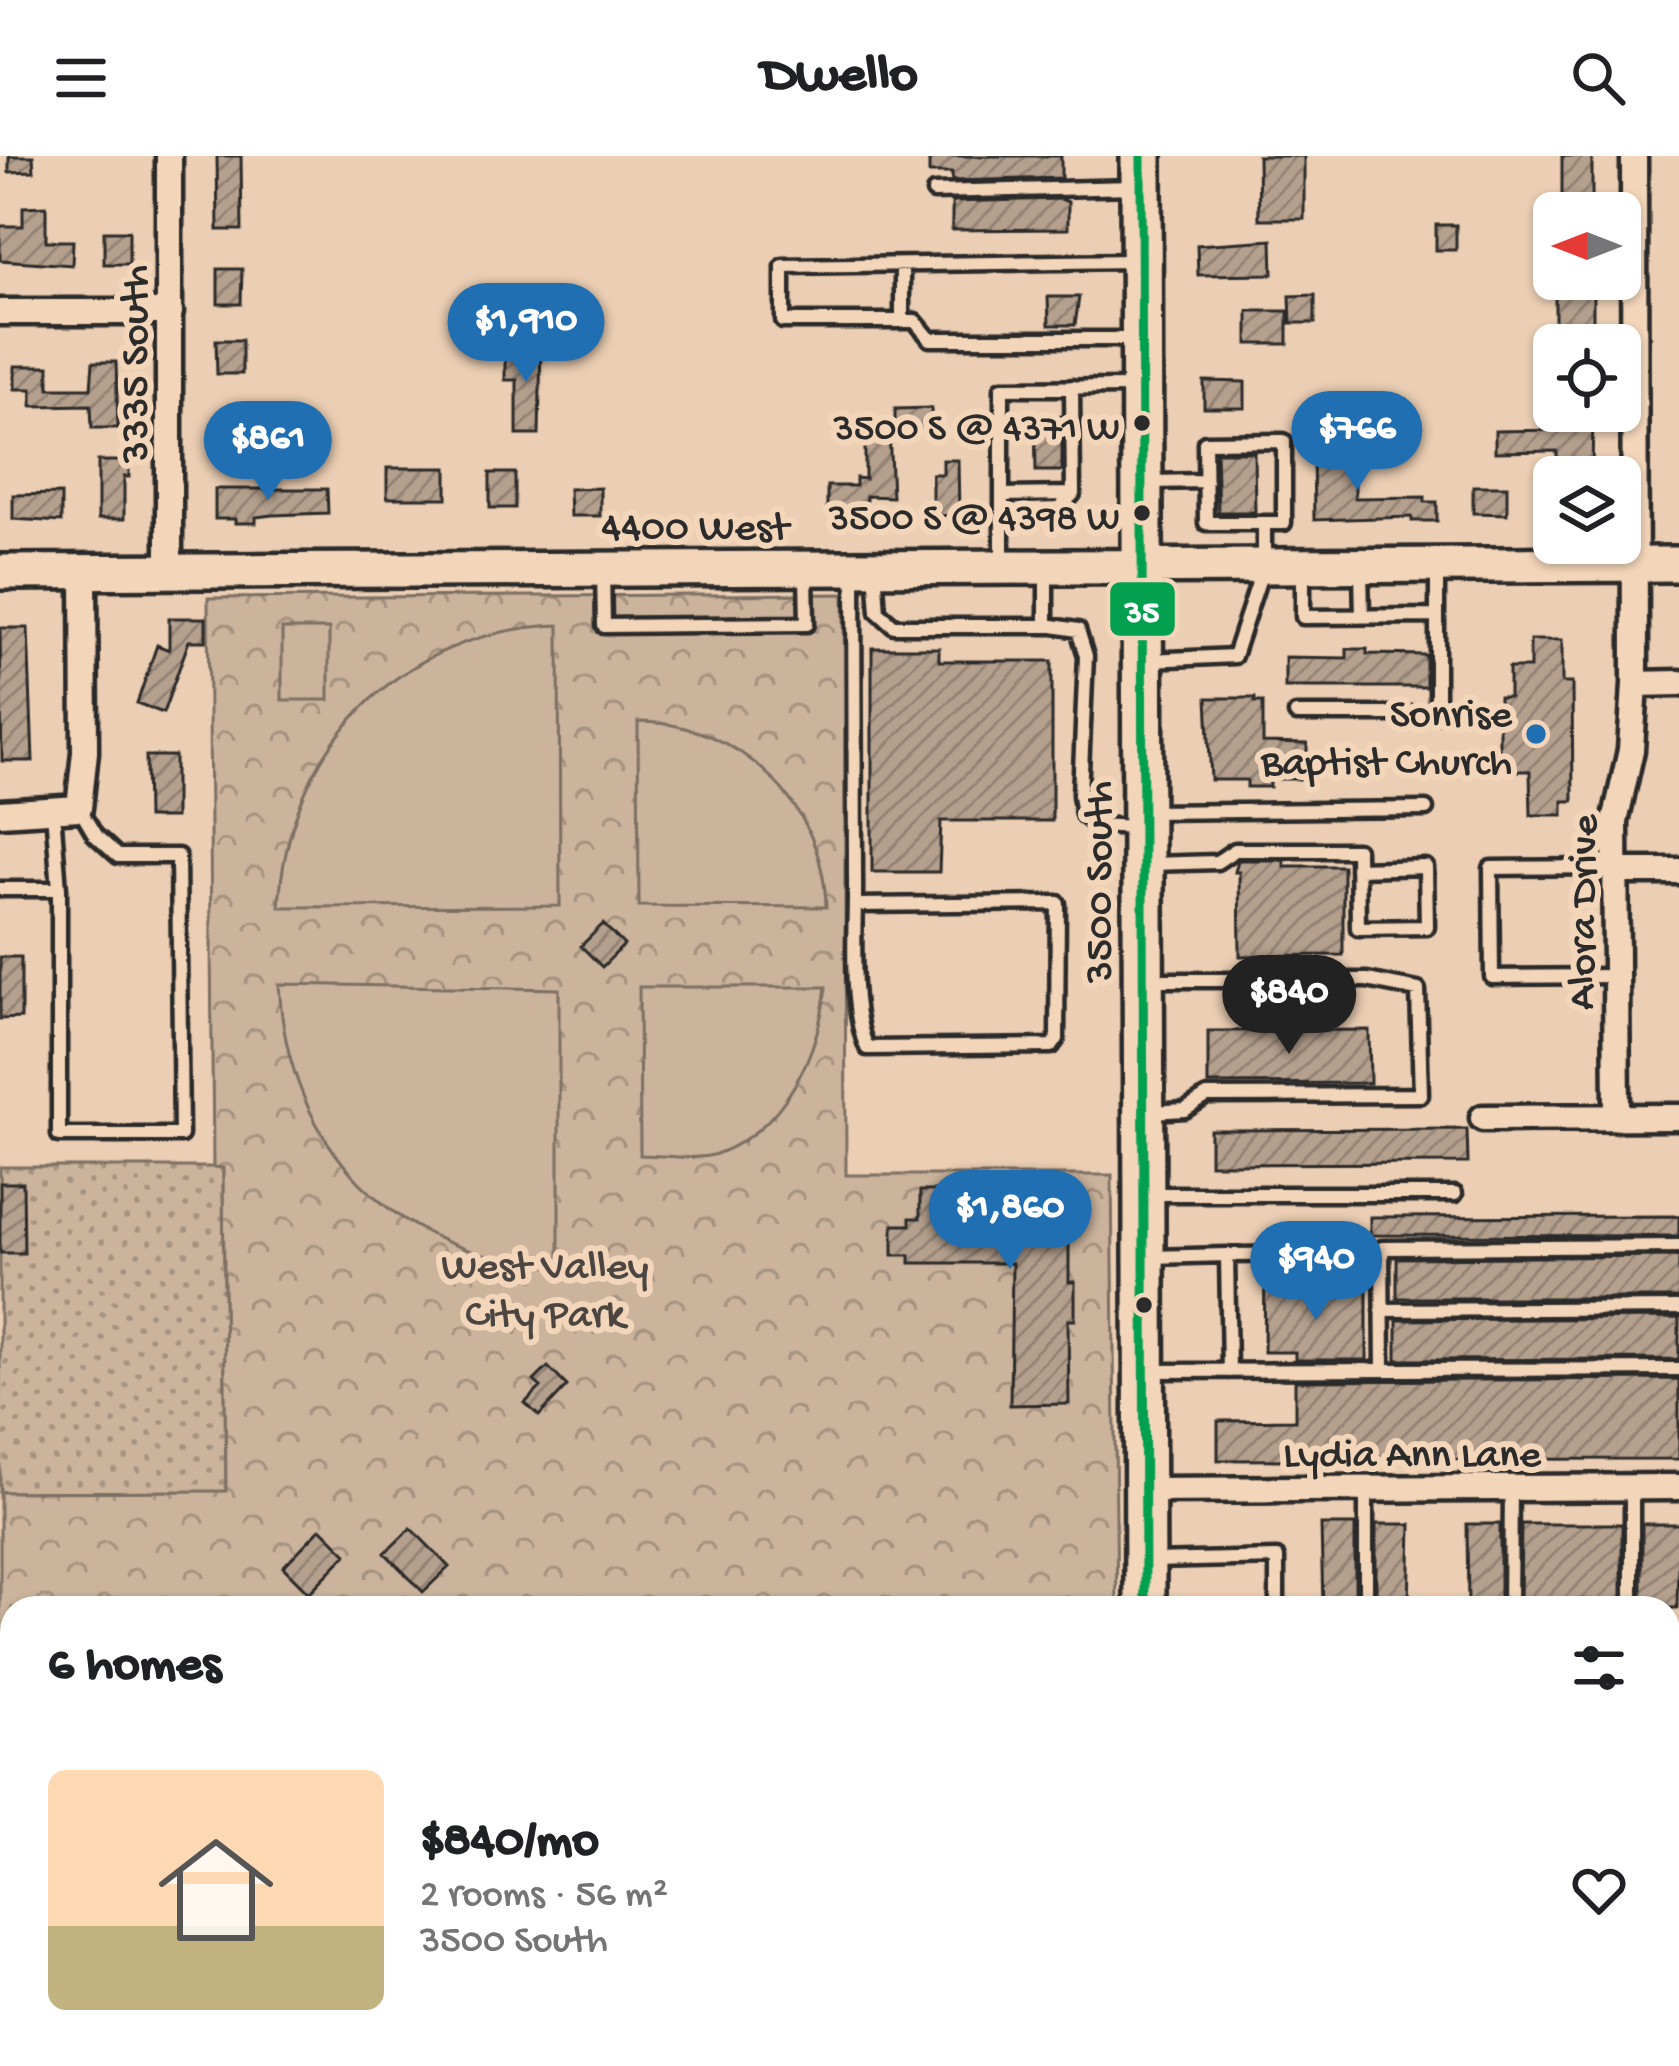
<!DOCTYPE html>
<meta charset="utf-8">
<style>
body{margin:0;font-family:"Gochi Hand",sans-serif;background:#f6f6f6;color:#202124;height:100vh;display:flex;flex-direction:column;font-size:45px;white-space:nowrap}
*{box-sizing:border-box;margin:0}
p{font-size:39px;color:#757577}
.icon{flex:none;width:66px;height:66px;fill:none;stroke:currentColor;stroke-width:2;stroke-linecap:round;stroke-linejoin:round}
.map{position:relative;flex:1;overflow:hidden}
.panel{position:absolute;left:0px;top:1440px;width:1680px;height:471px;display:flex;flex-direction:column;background:#fff;border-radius:36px 36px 0 0;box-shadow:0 3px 9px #0004}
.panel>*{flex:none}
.needle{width:78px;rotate:270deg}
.fabs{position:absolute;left:1533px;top:36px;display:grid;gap:24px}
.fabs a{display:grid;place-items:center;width:108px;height:108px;border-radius:18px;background:#fff;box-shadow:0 3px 9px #0004;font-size:60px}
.price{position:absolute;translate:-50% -102px;padding:0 27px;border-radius:42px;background:#1f6fb2;color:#fff;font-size:39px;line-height:78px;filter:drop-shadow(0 3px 6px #0008)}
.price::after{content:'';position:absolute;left:50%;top:72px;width:36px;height:27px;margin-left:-18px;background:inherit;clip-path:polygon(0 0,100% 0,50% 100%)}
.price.selected{background:#222;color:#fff}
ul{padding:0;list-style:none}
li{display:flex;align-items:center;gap:36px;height:300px;padding:0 48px}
li span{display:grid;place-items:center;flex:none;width:336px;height:240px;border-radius:18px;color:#555}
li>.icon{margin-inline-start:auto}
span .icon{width:144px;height:144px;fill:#fffc;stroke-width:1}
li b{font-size:51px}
h2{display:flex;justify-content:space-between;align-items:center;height:144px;padding:0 48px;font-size:51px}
header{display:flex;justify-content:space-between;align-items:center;height:156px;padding:0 48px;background:#fff;font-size:54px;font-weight:700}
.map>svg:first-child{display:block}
.grass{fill:url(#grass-dots);stroke:#7b6f64;stroke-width:3}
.park{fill:url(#park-crowns);stroke:#7b6f64;stroke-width:3}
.pitch{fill:#cbb39c;stroke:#7b6f64;stroke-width:3}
.building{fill:url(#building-hatch);stroke:#2b2b2b;stroke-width:3}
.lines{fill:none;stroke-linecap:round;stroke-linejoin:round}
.lane-casing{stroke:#2b2b2b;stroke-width:21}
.street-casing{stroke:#2b2b2b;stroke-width:33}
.secondary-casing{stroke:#2b2b2b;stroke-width:42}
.primary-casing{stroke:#2b2b2b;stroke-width:48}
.lane{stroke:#f3d5b9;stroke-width:12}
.street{stroke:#f3d5b9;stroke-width:24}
.secondary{stroke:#f3d5b9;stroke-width:33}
.primary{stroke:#f3d5b9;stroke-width:39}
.bus-1-casing{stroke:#f3d5b9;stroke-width:18}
.bus-1{stroke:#02a04f;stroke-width:9}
.bus-dot{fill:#2b2b2b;stroke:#f3d5b9;stroke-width:4.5}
.poi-dot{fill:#1f6fb2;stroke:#f3d5b9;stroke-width:4.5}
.labels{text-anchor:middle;stroke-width:12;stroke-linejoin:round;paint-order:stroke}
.bus-label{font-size:39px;fill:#2b2b2b;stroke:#f3d5b9;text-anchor:end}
.street-label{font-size:42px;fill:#2b2b2b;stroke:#f3d5b9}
.poi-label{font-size:42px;fill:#2b2b2b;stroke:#f3d5b9;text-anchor:end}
.park-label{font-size:42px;fill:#4b4642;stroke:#f3d5b9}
.line-badge{stroke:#f3d5b9;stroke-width:4.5}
.badge-label{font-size:33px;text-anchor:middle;font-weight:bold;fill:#fff}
</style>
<header><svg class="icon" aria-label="menu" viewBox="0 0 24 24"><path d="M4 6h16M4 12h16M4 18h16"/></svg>Dwello<svg class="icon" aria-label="search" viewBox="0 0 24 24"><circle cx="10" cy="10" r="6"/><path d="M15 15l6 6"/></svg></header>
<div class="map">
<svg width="1679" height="1910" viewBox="0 0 1679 1910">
<defs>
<pattern id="grass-dots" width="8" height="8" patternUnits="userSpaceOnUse" patternTransform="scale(3)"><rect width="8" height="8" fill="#cbb39c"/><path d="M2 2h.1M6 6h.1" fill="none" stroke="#a5927f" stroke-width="1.8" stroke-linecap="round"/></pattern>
<pattern id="park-crowns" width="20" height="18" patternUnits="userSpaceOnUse" patternTransform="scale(3)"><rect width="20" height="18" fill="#cbb39c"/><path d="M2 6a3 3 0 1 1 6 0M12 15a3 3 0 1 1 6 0" fill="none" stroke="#a5927f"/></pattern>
<pattern id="building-hatch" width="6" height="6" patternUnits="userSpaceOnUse" patternTransform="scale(3)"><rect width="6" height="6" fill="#b5a08e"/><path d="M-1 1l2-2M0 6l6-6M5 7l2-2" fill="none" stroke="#938374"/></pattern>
</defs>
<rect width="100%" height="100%" fill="#ebceb3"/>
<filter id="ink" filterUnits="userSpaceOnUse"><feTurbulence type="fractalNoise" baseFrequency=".00833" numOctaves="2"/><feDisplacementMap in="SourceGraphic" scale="24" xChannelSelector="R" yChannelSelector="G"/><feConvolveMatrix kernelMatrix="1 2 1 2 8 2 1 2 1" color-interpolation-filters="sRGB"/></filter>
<g filter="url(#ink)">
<path class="grass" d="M0 1011H223L226 1335 0 1336Z"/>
<path class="park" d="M844 438 846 1019H1112L1117 1452H12V1611H0V1336L226 1335 223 1012 213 1011 208 442Z"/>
<path class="pitch" d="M559 469 560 750 279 751C287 592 397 475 559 469Z
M282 473H329V544H282Z
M638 566C741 566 824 649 826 751L639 750Z
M279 828 559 833V1111C396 1103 287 991 279 828Z
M639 831H826C818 898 785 973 716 998 695 1005 662 999 640 999Z"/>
<path class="building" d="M9 0H33L34 15 9 16Z
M217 0H241L242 74H218Z
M929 0H1061V22L952 25V17H929Z
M1258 0H1304V63H1259Z
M1562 0H1592V42H1562Z
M1061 43 1068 46V73L952 74V46Z
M46 50V85H73L72 109 0 104V70H23V51Z
M1436 69H1456V94H1436Z
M104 75H129V108H104Z
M1272 84 1273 118 1198 119 1197 89Z
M218 113H242L241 148H218Z
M1555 123H1593V189H1562V184H1555Z
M1315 139V167H1291L1290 140Z
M1048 141H1079L1075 169H1049Z
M1248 155H1288V188H1248Z
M216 184H242V218H217Z
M541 188 539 279H517V224H505V189Z
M93 206H116L118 272H92L91 249 32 250V233H15V210H49V232H91Z
M1204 225 1245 226V252H1204Z
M931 252 932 275H895V253Z
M1562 255H1593L1592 321H1557V295L1495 296V275L1562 274Z
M218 259H241V276H255V294H219Z
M1062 260V315H1036L1035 261Z
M889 274 892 341 866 340V358L848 362V359H827V330H856V322L865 323V275Z
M1355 292V342L1425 341V346H1437V365H1412V361L1314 364 1313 293Z
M1216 296H1254L1255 356H1218Z
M943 304H958L959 359 932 360V318H943Z
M98 305H129V321H124V363H98Z
M387 312H447V342H387Z
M490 317H515V352H490Z
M1473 330H1507V358L1473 357Z
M600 332V360H570L569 333Z
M215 333H327L328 357 273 359 256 361V367H235V363H215Z
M61 338V366L13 363V339Z
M169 462H206V485H189L163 557 137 547 157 489 169 494Z
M0 472H28L33 605H2Z
M1530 484H1562V527H1572L1573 645H1563V659H1531L1530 615H1499V541H1509V512H1530Z
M872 492H939V505H1052V665H941L939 716H872Z
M1347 493H1367V498L1426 499V531H1285V501L1347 502Z
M1207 542H1255V546H1263V587L1307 588V623H1270V631H1247V624H1211Z
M146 600H175V662H147Z
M1238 704H1284V710H1343V799L1240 800 1239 716H1235Z
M603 768 624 789 602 811 581 790Z
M0 801H21V862L0 863Z
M1369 874 1370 927 1208 928V875Z
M1467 973 1468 1007 1210 1008V974Z
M0 1027H23L24 1097H0Z
M1069 1034V1126H1075V1164H1068L1069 1248 1010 1249 1012 1107H910V1099H893V1069H910V1062H920V1035Z
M1679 1060V1080L1370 1079V1061Z
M1679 1100V1142H1397V1102Z
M1265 1117 1280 1133H1367V1204H1295V1196H1264Z
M1679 1162V1203L1397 1204V1164Z
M548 1211 567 1230 539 1260 525 1247 541 1231 534 1225Z
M1679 1223V1303L1218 1304V1265L1295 1264V1225Z
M1376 1368H1411L1409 1452H1376Z
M1467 1368H1500V1452H1468Z
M1521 1368H1622V1452H1590V1444H1556V1452H1520Z
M1642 1368H1679L1677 1452H1642Z
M1321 1369H1355V1452H1323Z
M321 1372 347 1398 309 1437 283 1411Z
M411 1372 449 1411 423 1436 385 1397Z"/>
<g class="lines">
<g class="lane-casing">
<path id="lane" d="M934 36 1134 31
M902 109V165
M1133 183H930L915 165H783V110L1134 105
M1149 326 1206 325
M1002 339 1073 338 1072 231
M1002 355 1059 353 1073 338
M1002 409V232L1135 231
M1046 411V470
M1303 411V461L1437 460
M854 413 855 721C856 772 848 847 867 892L1052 890 1057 883 1058 747 856 749
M875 413 878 456 894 470H1053L1078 474 1086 500 1080 639 1083 659 1095 669 1136 671
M603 414 604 470 807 468 806 418
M1361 414 1362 461
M1149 504 1234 500 1264 409V367H1206L1205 286 1284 285V367H1264
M1296 558H1437V413
M53 655 59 733V979H181L178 700H118L95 679 79 652
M1150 656 1426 653
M1150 708 1217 706 1235 694H1357L1358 772 1427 771 1426 711 1357 713
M1614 711 1491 712 1492 821 1616 820
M0 733H59
M1146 824H1367L1418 834 1421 939 1207 940 1185 954 1151 956
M1151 1038H1455
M1151 1101 1227 1099
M1382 1154 1679 1152
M1383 1214 1382 1092 1679 1090
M1152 1215 1679 1213
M1229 1215 1227 1099 1330 1098
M1632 1331V1452
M1366 1333V1452
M1152 1405 1277 1402V1452
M1510 1452 1511 1333"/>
</g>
<g class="street-casing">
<path id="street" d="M169 0V415
M0 156H170
M1635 528 1679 527
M0 657 79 652 85 596 84 416
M1615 715H1679
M1483 962 1679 961
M1617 962 1615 666 1631 594 1635 528 1634 0
M1144 1334 1679 1331
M0 1729H12
M70 1899V1910
M812 1910 819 1899"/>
</g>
<g class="secondary-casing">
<path id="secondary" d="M0 416 1679 408"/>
</g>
<g class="primary-casing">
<path id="primary" d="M1141 0 1145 1452
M1146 1899V1910"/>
</g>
<use href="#lane" class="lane"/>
<use href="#street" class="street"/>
<use href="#secondary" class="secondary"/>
<use href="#primary" class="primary"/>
<g class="bus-1-casing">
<path id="bus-1" d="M1141 0 1145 1452"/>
</g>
<use href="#bus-1" class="bus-1"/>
</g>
</g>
<g class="bus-dot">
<circle cx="1142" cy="267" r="10"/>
<circle cx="1142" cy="357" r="10"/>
<circle cx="1144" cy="1149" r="10"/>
</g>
<circle class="poi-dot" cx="1536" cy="578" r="12"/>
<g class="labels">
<g class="bus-label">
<text x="1120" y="282">3500 S @ 4371 W</text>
<text x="1120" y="372">3500 S @ 4398 W</text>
</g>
<g class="street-label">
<text transform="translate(131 208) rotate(-90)" y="15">3335 South</text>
<text x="695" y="382">4400 West</text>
<text transform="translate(1095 726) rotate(-90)" y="15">3500 South</text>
<text transform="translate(1579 756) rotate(-89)" y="15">Alora Drive</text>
<text x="1412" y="1309">Lydia Ann Lane</text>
</g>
<g class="poi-label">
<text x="1512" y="569">Sonrise<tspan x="1512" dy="48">Baptist Church</tspan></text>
</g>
<g class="park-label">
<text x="545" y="1121">West Valley<tspan x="545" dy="48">City Park</tspan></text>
</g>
</g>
<rect class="line-badge" x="1108" y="424" width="69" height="58" rx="12" fill="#02a04f"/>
<g class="badge-label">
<text x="1142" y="465">35</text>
</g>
</svg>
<div class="fabs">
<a><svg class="needle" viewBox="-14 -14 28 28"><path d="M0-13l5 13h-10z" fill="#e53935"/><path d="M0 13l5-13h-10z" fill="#757577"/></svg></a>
<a><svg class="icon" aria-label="locate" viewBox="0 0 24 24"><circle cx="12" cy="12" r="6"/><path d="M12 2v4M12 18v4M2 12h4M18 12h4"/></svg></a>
<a><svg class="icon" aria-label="layers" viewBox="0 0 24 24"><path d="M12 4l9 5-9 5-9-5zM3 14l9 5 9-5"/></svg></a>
</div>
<b class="price" style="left:526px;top:229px">$1,910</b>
<b class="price" style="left:1357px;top:337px">$766</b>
<b class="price" style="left:268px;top:347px">$861</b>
<b class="price selected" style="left:1289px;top:901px">$840</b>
<b class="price" style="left:1010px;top:1116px">$1,860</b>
<b class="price" style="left:1316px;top:1167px">$940</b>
<section class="panel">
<h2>6 homes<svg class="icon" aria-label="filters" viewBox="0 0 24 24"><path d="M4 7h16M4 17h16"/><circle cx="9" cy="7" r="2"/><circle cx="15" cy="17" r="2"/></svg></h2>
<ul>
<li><span style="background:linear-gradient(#ffd9b3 65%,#c2b280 0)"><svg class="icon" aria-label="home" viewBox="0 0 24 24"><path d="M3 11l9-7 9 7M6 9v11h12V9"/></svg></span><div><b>$840/mo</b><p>2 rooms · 56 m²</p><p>3500 South</p></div><svg class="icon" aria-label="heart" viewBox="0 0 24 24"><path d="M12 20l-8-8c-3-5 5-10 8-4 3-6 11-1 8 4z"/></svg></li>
</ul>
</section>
</div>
